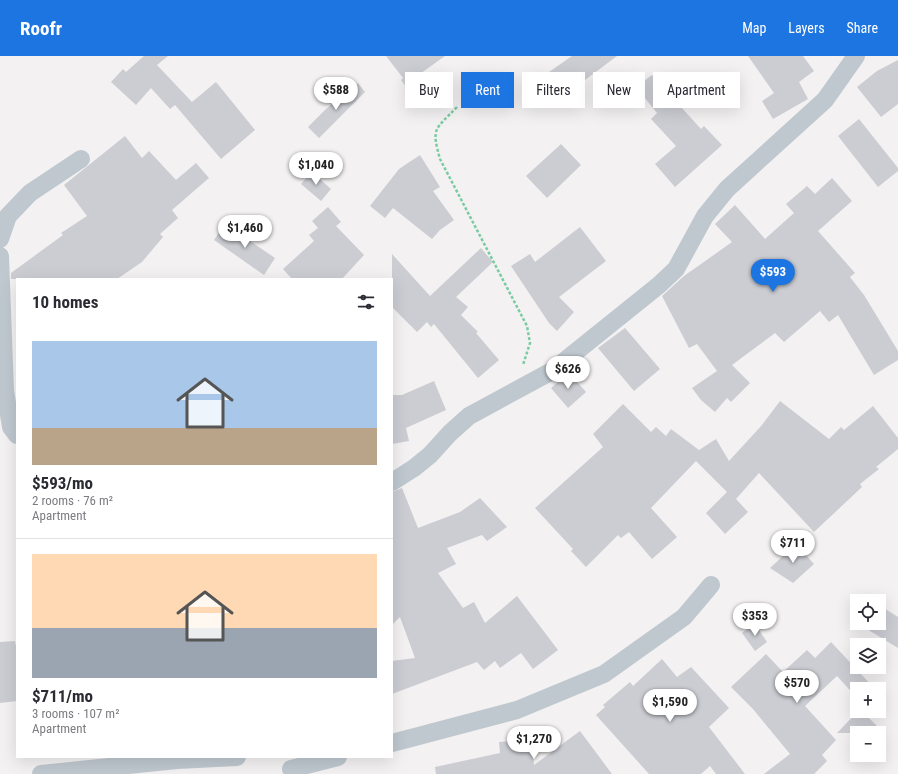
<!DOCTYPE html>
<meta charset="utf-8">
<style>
body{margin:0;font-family:"Roboto Condensed",sans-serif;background:#f2f2f3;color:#2b2b33;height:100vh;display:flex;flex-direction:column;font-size:15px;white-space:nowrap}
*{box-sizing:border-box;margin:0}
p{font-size:13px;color:#7c7c81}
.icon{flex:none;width:22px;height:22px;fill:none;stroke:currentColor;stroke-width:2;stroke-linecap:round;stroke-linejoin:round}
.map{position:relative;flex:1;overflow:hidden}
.details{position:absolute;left:16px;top:222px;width:377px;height:480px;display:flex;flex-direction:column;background:#fff;border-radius:0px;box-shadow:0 4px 16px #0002}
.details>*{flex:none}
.top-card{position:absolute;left:405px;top:16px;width:380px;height:36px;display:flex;gap:8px}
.fabs{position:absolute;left:850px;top:538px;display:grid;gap:8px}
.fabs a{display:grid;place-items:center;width:36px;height:36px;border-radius:0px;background:#fff;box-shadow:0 4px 16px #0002;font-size:20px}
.price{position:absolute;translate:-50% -34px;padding:0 9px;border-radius:14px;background:#fff;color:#222;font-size:13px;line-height:26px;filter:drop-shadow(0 1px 2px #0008)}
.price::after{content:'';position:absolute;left:50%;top:24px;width:12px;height:9px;margin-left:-6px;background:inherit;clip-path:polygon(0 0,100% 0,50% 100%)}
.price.active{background:#1d75e1;color:#fff}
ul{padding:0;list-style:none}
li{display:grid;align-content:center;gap:8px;height:212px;padding:0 16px}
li+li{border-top:1px solid #e1e1e2}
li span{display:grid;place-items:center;height:124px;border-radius:0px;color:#555}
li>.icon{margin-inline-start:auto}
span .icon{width:72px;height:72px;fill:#fffc;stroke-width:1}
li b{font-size:17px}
h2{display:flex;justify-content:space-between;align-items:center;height:48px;padding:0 16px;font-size:17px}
.pill{padding:0 14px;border-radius:0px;background:#fff;box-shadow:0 4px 16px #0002;font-size:14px;line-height:36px}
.pill.active{background:#1d75e1;color:#fff}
header{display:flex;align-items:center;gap:24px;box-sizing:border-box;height:56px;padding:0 20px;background:#1d75e1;color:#fff}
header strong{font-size:19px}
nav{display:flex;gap:22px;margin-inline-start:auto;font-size:14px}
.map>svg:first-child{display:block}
.building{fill:#cbcdd3}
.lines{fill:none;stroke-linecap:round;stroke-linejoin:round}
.path{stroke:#79cca2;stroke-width:2.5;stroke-dasharray:3 2;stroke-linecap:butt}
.street{stroke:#bfc8cf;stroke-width:18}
</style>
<header>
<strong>Roofr</strong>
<nav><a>Map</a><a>Layers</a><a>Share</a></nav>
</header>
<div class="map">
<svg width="898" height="718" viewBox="0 0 898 718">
<rect width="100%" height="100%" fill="#f3f1f1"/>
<path class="building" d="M144 0H168L157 9 192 46 216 26 255 74 221 103 175 49 170 53 151 32 136 49 111 26 123 13 126 16Z
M386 0H445L417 20 424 29 411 38 401 24 403 22Z
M572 0H617L585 24 581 19 561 33 549 16Z
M748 0H803L814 15 799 26 808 43 773 63 762 45 774 37Z
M898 4V48L881 61 857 31 877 15Z
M652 19 701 73 704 70 722 89 675 131 655 108 676 90 651 63 657 57 636 31Z
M358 27 365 36 319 82 308 71 326 53Z
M859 63 898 112V115L878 131 838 80Z
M125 80 142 102 149 95 176 124 196 107 209 122 172 154 178 162 160 178 163 181 142 206 117 223H11V217L63 179 61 177 87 160 64 129Z
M561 88 581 109 547 142 526 120Z
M420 99 440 131 433 135 454 164 440 174 432 183 393 152 385 162 370 150 399 113Z
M312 116 331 133 321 145 301 128Z
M832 122 852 145 818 175 855 217 850 221 864 239 898 295V304L874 319 838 259 829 266 820 255 784 286 775 277 732 309 750 327 731 346 727 342 715 356 701 344 692 332 717 315 697 288 689 292 662 240 684 220 732 186 715 168 735 149 765 183 794 157 786 148 807 130 815 138Z
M328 151 341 166 336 170 364 199 342 223H292L283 213 314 185 309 179 318 172 312 165Z
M225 168 275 202 264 219 214 184Z
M580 171 606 205 559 241 574 256 557 275 549 267 511 210 530 198 535 206Z
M481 192 493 206 456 241 468 251 461 259 478 276 476 277 499 304 478 322 434 268 431 271 427 266 417 276 392 251V198L430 240Z
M625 272 660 313 634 335 598 292Z
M569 317 586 336 568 352 551 332Z
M434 325 446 354 406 372 409 385 392 388V339H402Z
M780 345 829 383 841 371 844 374 873 350 898 382V393L876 411 879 413 860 428 862 431 814 476 759 417 736 443 748 456 725 478 706 457 727 436 696 405 651 452 677 481 652 503 629 476 621 482 618 479 586 511 571 495 573 493 535 452 603 391 593 378 623 348 651 376 656 371 666 380 671 373 699 394 716 383 729 405 762 369Z
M402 432 418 472 460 456 480 442 507 471 487 485 482 479 447 492 456 508 438 517 463 552 474 546 485 567 517 540 558 594 533 613 521 597 500 612 495 605 484 614 477 606 392 638V605L415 602 400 561 392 569V436Z
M796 488 814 508 793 527 770 512Z
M879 549 898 561V592L857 567H879Z
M755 568 767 586 755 595 742 577Z
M15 585 17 596V645L0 647V586Z
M831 586 875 633H857V642L837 620 805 650 836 684 822 699 827 705 814 718H764L790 698 753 653 731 631 766 598 783 616 807 594 815 602Z
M662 603 677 621 691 611 729 652 709 671 745 718H716L710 710 701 718H649L596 659 605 651 603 649 630 626 633 630Z
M858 655H862L884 677H837Z
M580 675 612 718H436L435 711 500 697 499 686 532 684 534 709Z"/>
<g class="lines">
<path class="path" d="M457 51C435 74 431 71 440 103L527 270 530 287 523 309"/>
<path class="street" d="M0 183 8 160 30 137 81 103
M0 200 5 335 11 371 17 379
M392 426 414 412 430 399 450 377 469 360 552 315 659 229 676 213 705 160 727 133 825 44 856 0
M392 687 517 654 604 618 684 561 711 529
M291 713 338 701
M41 718 177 704 237 701"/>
</g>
</svg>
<div class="fabs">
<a><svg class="icon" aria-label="locate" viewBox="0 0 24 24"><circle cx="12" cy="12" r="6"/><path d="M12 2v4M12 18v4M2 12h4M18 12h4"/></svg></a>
<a><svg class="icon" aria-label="layers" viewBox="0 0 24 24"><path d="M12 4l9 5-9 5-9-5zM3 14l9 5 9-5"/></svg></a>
<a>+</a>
<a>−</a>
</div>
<b class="price" style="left:336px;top:55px">$588</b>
<b class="price" style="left:316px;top:130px">$1,040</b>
<b class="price" style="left:245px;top:193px">$1,460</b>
<b class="price active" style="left:773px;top:237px">$593</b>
<b class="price" style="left:568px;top:334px">$626</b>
<b class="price" style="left:793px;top:508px">$711</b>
<b class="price" style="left:755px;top:581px">$353</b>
<b class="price" style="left:797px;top:648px">$570</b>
<b class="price" style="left:670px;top:667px">$1,590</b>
<b class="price" style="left:534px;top:704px">$1,270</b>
<div class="top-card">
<a class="pill">Buy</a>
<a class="pill active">Rent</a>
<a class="pill">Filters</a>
<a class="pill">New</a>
<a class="pill">Apartment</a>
</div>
<section class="details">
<h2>10 homes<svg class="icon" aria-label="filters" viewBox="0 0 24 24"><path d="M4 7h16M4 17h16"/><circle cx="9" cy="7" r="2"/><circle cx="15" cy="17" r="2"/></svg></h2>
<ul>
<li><span style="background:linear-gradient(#a9c7e8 70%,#b9a48a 0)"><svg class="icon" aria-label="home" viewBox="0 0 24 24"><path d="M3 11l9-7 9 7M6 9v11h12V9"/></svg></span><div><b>$593/mo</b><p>2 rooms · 76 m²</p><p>Apartment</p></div></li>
<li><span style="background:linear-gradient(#ffd9b3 60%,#9aa5b1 0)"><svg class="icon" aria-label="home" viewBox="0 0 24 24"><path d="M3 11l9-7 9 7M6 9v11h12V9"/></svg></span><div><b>$711/mo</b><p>3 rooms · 107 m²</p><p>Apartment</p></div></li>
</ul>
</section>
</div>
